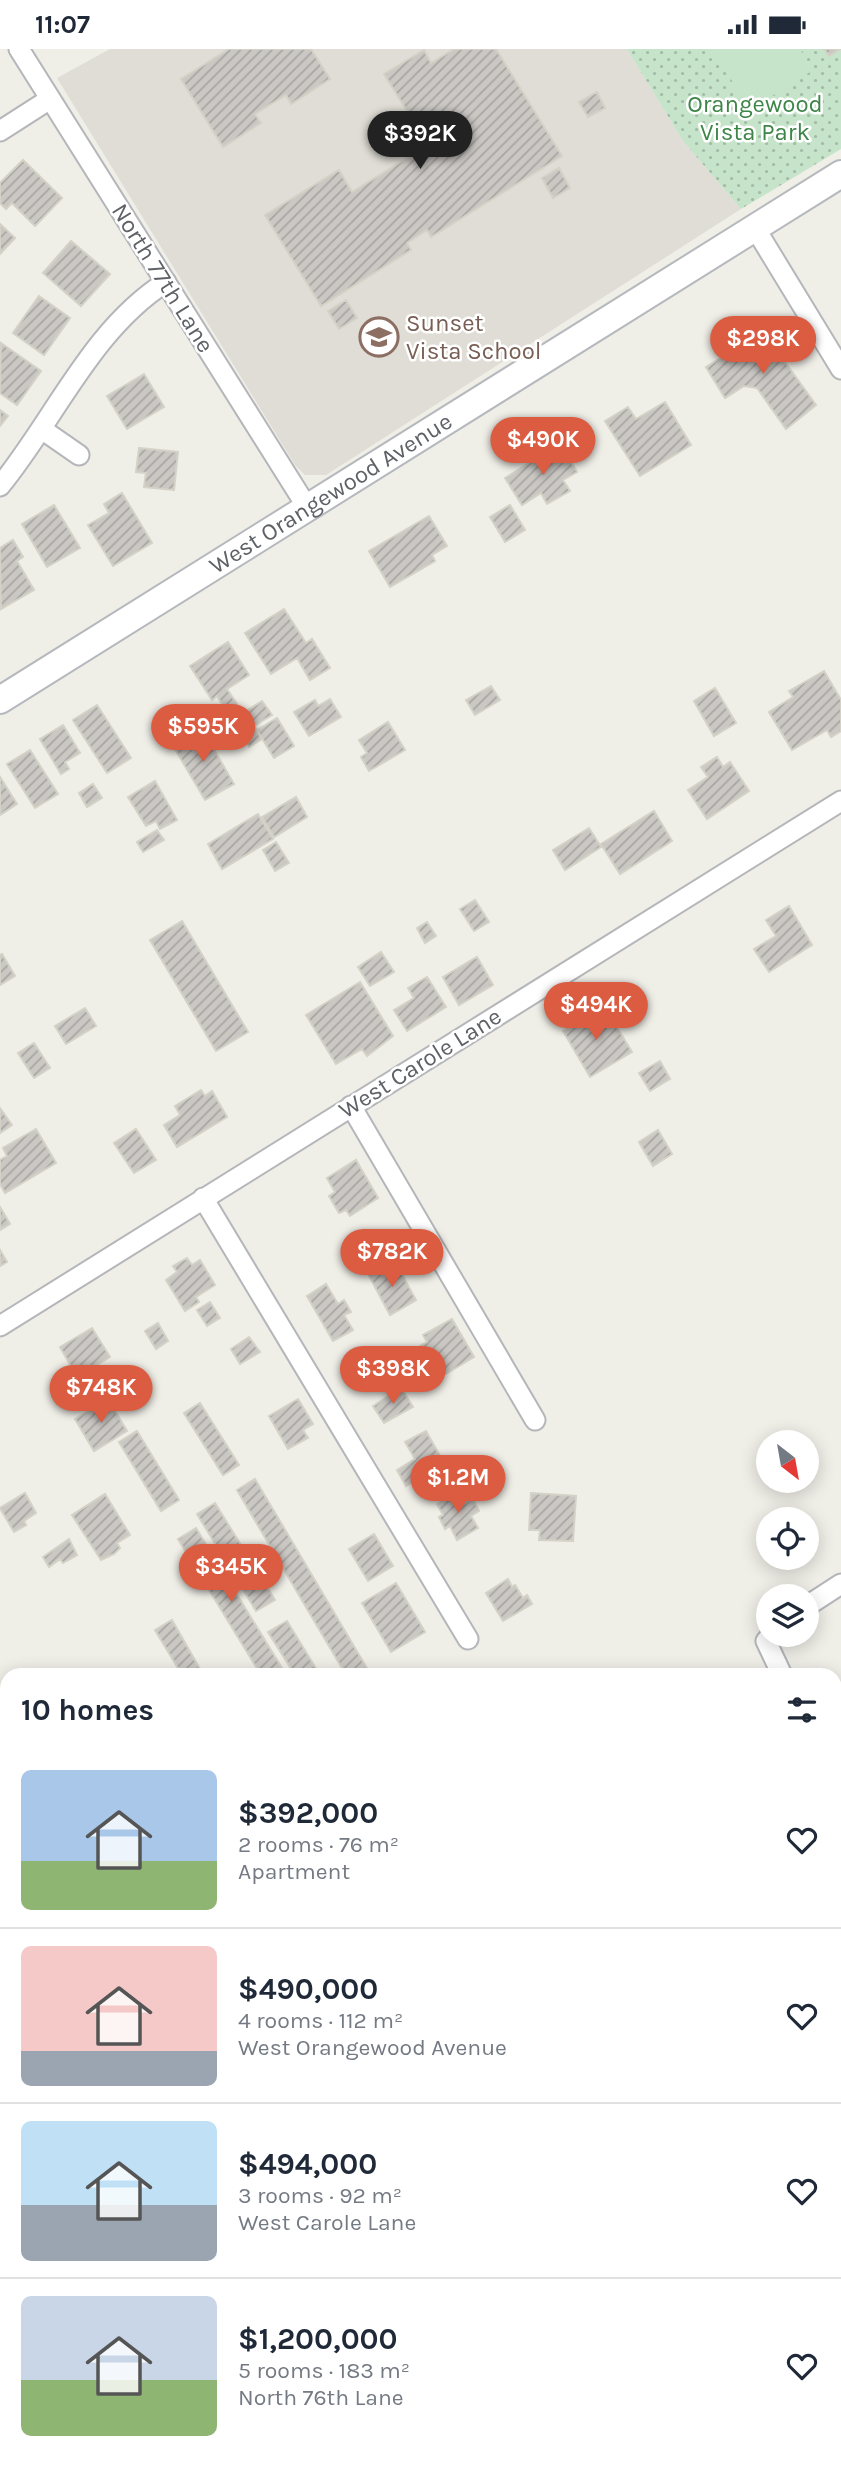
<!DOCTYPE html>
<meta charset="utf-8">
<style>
body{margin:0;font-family:Karla,sans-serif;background:#f6f6f7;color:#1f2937;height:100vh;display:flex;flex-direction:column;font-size:26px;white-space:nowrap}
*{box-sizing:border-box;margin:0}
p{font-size:23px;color:#747a83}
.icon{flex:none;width:38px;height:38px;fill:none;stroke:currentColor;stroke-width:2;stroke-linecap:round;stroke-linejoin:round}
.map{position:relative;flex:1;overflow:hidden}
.drawer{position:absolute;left:0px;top:1619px;width:842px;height:800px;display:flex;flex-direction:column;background:#fff;border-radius:21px 21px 0 0;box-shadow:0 4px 18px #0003}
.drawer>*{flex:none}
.needle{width:46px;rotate:149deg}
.fabs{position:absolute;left:756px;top:1381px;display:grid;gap:14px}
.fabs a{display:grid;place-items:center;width:63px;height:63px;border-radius:50%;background:#fff;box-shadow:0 4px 18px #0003;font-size:35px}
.price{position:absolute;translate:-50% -60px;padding:0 16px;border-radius:24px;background:#db5c41;color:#fff;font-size:23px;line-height:46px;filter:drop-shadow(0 2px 4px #0008)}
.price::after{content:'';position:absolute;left:50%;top:42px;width:21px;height:16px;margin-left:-10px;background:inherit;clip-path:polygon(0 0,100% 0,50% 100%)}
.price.current{background:#222;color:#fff}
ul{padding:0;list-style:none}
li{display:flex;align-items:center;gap:21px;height:175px;padding:0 21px}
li+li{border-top:2px solid #e0e1e3}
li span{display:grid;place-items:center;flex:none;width:196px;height:140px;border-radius:10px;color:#555}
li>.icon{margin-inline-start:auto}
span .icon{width:84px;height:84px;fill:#fffc;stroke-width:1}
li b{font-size:30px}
h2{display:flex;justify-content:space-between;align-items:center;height:84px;padding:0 21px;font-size:30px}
.status{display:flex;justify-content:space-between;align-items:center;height:49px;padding:0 35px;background:#fff;direction:ltr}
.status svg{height:19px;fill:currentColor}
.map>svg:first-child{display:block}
.education{fill:#dfddd5}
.park{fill:url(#park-dots)}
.garden{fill:#c6e4c9}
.building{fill:url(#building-hatch);stroke:#d4d1c6;stroke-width:2}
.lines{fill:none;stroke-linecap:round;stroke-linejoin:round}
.street-casing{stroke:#b4b6ba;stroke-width:23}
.secondary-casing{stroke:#b5b8bd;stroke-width:30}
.street{stroke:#fff;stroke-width:19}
.secondary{stroke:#fff;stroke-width:26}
.labels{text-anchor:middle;stroke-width:5;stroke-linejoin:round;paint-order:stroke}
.park-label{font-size:24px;fill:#3e8548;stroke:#fff}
.street-label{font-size:24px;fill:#5e6166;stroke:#fff}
.education-label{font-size:24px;fill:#785e54;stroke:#fff;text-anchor:start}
</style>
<div class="status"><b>11:07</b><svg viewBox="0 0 49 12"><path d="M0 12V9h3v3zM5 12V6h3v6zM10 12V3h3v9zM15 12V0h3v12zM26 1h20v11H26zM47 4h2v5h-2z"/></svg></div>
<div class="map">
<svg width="841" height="2418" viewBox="0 0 841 2418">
<defs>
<pattern id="park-dots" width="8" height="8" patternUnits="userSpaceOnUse" patternTransform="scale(1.75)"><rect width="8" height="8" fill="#c6e4c9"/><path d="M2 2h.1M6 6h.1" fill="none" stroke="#a4bca7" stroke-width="1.8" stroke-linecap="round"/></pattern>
<pattern id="building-hatch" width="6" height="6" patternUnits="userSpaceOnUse" patternTransform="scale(1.75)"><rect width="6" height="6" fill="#cbc8c4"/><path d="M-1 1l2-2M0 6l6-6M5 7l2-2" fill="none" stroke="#a8a6a3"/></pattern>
</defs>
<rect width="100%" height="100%" fill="#efeee7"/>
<path class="education" d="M110 0H627L683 92 741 160 326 426H305L295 416 57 29Z"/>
<path class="park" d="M627 0H841V100L741 160 683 92Z"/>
<path class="garden" d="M712 0H800L813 21 750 61Z"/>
<path class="building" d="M229 0H311L330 30 291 55 286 46 255 65 261 74 223 98 181 30Z
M454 0H496L562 107 431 188 427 181 407 194 411 201 321 257 265 166 339 121 352 143 428 96 384 25 424 1 431 14Z
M824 0H840L829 7Z
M597 43 605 59 588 68 579 53Z
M23 111 62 149 35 177 12 154 6 160 0 154V134Z
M559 119 570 139 553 149 542 129Z
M0 175 15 189 0 205Z
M71 192 110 225 81 257 43 224Z
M39 247 70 269 44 306 13 284Z
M346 251 357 269 339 280 328 262Z
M755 274 777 280 772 295 816 356 786 380 757 339 744 337 725 349 706 318 751 290Z
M1 294 41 322 17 356 0 344Z
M144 325 164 358 127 380 107 347Z
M665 353 691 396 640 427 605 372 628 358 636 370Z
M0 361 8 367 0 377Z
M560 395 577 423 563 431 570 442 547 455 541 444 522 456 505 429Z
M139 399 178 403 174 441 144 438 146 424 136 423Z
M122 444 152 494 113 517 88 476 109 464 104 455Z
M54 456 80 499 47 518 22 475Z
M510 456 525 481 505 493 490 468Z
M429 467 447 497 432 506 435 512 390 538 369 502Z
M13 491 23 508 17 512 34 541 1 560 0 499Z
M284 560 306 594 312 590 330 619 310 631 297 609 271 625 245 584Z
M228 593 249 626 227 640 243 664 262 652 272 666 254 677 262 690 249 698 217 647 212 651 190 617Z
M824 622 841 651V682L831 688 827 681 792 701 769 663 793 648 789 642Z
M491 637 500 651 475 666 466 651Z
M715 639 736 674 714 687 694 652Z
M330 650 341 668 309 687 294 663 315 651 318 657Z
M97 656 131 709 107 724 73 671Z
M277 669 294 697 274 709 257 681Z
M388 673 405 701 369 722 361 708 367 704 359 691Z
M63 676 80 704 65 713 69 720 61 725 40 690Z
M201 678 234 735 205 751 172 695Z
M30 701 58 745 35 759 7 715Z
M717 708 723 718 730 713 749 742 707 770 688 741 708 728 701 718Z
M0 728 17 755 0 766Z
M155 732 177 771 160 780 156 772 146 777 128 748Z
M93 735 102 749 87 758 79 744Z
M296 748 307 768 274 788 262 768Z
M654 762 672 792 620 825 601 795Z
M258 765 273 790 222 820 208 795Z
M589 779 601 798 565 821 553 801Z
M157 781 164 791 143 803 137 793Z
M276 793 289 814 275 822 263 801Z
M475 851 489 873 474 882 460 860Z
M789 857 812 896 769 923 754 900 776 887 766 871Z
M182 872 248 983 216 1002 150 891Z
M427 873 436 887 425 894 417 879Z
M381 903 394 923 370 937 358 918Z
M2 905 15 927 0 936V906Z
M477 908 493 936 459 956 443 928Z
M427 928 446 958 407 982 394 961 414 949 408 939Z
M360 933 393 987 367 1007 362 1000 336 1015 306 966Z
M595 957 608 979 615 975 632 1003 590 1028 563 982 573 977 570 972Z
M85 959 96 977 66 995 55 977Z
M34 994 50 1019 34 1029 18 1004Z
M660 1012 670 1030 650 1042 639 1024Z
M201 1041 205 1047 212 1042 227 1068 177 1098 164 1076 180 1066 175 1057Z
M0 1059 12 1076 0 1084Z
M36 1080 56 1114 5 1144 0 1135V1111L7 1107 3 1099Z
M136 1080 156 1111 134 1124 114 1094Z
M658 1081 672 1105 653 1117 639 1093Z
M356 1111 378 1149 350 1167 346 1161 339 1164 329 1147 335 1143 327 1129Z
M0 1158 10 1175 0 1181Z
M0 1201 7 1213 0 1217Z
M187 1209 192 1216 200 1211 215 1236 196 1248 199 1253 185 1262 166 1231 177 1223 173 1217Z
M381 1218 385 1226 398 1218 416 1251 390 1266 368 1225Z
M326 1235 338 1255 344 1251 351 1263 344 1266 353 1281 333 1292 307 1247Z
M210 1253 220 1269 207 1277 197 1261Z
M452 1270 474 1308 446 1325 437 1311 430 1314 420 1297 427 1293 423 1286Z
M158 1274 168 1292 156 1300 145 1282Z
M92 1279 110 1308 77 1328 60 1298Z
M249 1288 260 1303 240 1315 231 1300Z
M372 1303 375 1307 380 1303 393 1324 369 1340 354 1321 358 1318 355 1314Z
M401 1339 413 1358 384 1374 373 1357Z
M108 1350 127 1382 94 1402 75 1370Z
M298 1350 313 1375 303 1381 308 1389 288 1400 269 1367Z
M200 1354 239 1416 223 1426 184 1364Z
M137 1382 179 1451 161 1462 119 1393Z
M426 1382 444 1414 406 1437 397 1421 415 1410 405 1393Z
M255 1430 371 1626H346L237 1441Z
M457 1443 464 1455 473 1450 479 1462 471 1467 478 1479 457 1491 450 1477 445 1480 439 1468 443 1466 437 1455Z
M25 1444 36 1464 24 1472 26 1476 14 1483 0 1459Z
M531 1444 576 1447 573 1492 539 1491 540 1481H529Z
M105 1445 130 1486 117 1494 120 1499 114 1505 101 1511 72 1466Z
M215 1454 275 1551 256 1562 197 1465Z
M196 1479 285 1624 282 1626H261L178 1490Z
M374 1485 393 1517 368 1532 349 1500Z
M69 1490 77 1506 63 1514 60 1510 49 1518 43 1508Z
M508 1530 512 1538 515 1536 523 1549 527 1546 532 1555 503 1572 486 1544Z
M396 1534 425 1583 391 1603 362 1554Z
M172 1571 200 1620 191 1626H182L155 1581Z
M287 1572 320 1626H295L268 1583Z"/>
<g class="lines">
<g class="street-casing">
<path id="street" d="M19 0 307 458
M0 82 50 50
M755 179 841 320
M43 381 79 406
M0 437C55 370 91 281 166 233
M351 1057 535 1371
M203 1149 468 1590
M0 1277 841 752
M807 1557 841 1535
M771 1586 766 1592 782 1626
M835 1713 841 1723
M835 2009 841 2005
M835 2206 841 2205
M835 2404 841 2401
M539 2418 550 2412
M813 2418 824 2412"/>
</g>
<g class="secondary-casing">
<g id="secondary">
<path id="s1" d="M0 651 841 125"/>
<path d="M0 2000 7 2012"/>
<path d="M224 2412 227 2418"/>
</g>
</g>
<use href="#street" class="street"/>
<use href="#secondary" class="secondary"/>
</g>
<defs>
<g id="school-ring" transform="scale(2.0125)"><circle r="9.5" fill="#fff" stroke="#8d6e63" stroke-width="1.5"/><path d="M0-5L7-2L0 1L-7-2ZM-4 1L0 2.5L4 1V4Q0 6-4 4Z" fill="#8d6e63"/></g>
</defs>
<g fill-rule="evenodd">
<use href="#school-ring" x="379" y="288"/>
</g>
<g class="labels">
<g class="park-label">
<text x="755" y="63">Orangewood<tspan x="755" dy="28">Vista Park</tspan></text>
</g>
<g class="street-label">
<text transform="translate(163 229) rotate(58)" y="8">North 77th Lane</text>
<text dy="8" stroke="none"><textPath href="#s1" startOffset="390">West Orangewood Avenue</textPath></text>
<text transform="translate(420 1014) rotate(-32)" y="8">West Carole Lane</text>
</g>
<g class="education-label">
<text x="406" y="282">Sunset<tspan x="406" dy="28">Vista School</tspan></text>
</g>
</g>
</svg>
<div class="fabs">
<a><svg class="needle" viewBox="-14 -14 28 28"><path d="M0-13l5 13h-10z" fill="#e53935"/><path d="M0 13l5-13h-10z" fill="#747a83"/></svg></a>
<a><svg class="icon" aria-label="locate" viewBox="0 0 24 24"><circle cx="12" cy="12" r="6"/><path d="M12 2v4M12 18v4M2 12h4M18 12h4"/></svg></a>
<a><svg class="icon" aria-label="layers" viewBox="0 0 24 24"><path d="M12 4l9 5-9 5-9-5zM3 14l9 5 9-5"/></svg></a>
</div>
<b class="price current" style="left:420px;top:122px">$392K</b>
<b class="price" style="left:763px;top:327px">$298K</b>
<b class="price" style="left:543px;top:428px">$490K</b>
<b class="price" style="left:203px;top:715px">$595K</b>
<b class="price" style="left:596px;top:993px">$494K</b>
<b class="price" style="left:392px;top:1240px">$782K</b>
<b class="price" style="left:393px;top:1357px">$398K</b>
<b class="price" style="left:101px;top:1376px">$748K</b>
<b class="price" style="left:458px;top:1466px">$1.2M</b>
<b class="price" style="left:231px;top:1555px">$345K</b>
<section class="drawer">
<h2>10 homes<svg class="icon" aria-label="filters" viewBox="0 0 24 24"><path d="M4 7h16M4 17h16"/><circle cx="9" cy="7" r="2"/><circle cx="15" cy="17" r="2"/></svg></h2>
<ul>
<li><span style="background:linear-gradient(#a9c7e8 65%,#8fb573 0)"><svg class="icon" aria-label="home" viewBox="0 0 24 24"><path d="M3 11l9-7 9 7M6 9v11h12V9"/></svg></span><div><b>$392,000</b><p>2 rooms · 76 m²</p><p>Apartment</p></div><svg class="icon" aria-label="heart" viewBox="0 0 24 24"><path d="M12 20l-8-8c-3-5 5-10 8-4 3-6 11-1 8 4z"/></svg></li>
<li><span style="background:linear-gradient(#f6c9c9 75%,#9aa5b1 0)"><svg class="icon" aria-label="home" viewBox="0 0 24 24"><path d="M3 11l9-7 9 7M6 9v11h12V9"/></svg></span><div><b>$490,000</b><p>4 rooms · 112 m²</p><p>West Orangewood Avenue</p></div><svg class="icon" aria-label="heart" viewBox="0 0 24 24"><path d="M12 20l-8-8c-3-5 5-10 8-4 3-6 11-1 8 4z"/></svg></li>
<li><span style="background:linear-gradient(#bfe0f5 60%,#9aa5b1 0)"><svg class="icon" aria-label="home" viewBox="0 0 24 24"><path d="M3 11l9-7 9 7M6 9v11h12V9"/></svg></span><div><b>$494,000</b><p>3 rooms · 92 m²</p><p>West Carole Lane</p></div><svg class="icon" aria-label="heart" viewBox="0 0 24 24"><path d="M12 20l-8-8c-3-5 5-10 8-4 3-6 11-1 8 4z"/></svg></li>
<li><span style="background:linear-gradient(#c9d6e8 60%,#8fb573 0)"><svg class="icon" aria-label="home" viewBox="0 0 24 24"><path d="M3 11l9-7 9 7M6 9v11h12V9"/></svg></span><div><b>$1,200,000</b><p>5 rooms · 183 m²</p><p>North 76th Lane</p></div><svg class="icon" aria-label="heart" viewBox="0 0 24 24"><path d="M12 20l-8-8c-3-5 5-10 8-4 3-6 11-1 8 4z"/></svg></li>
</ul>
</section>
</div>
